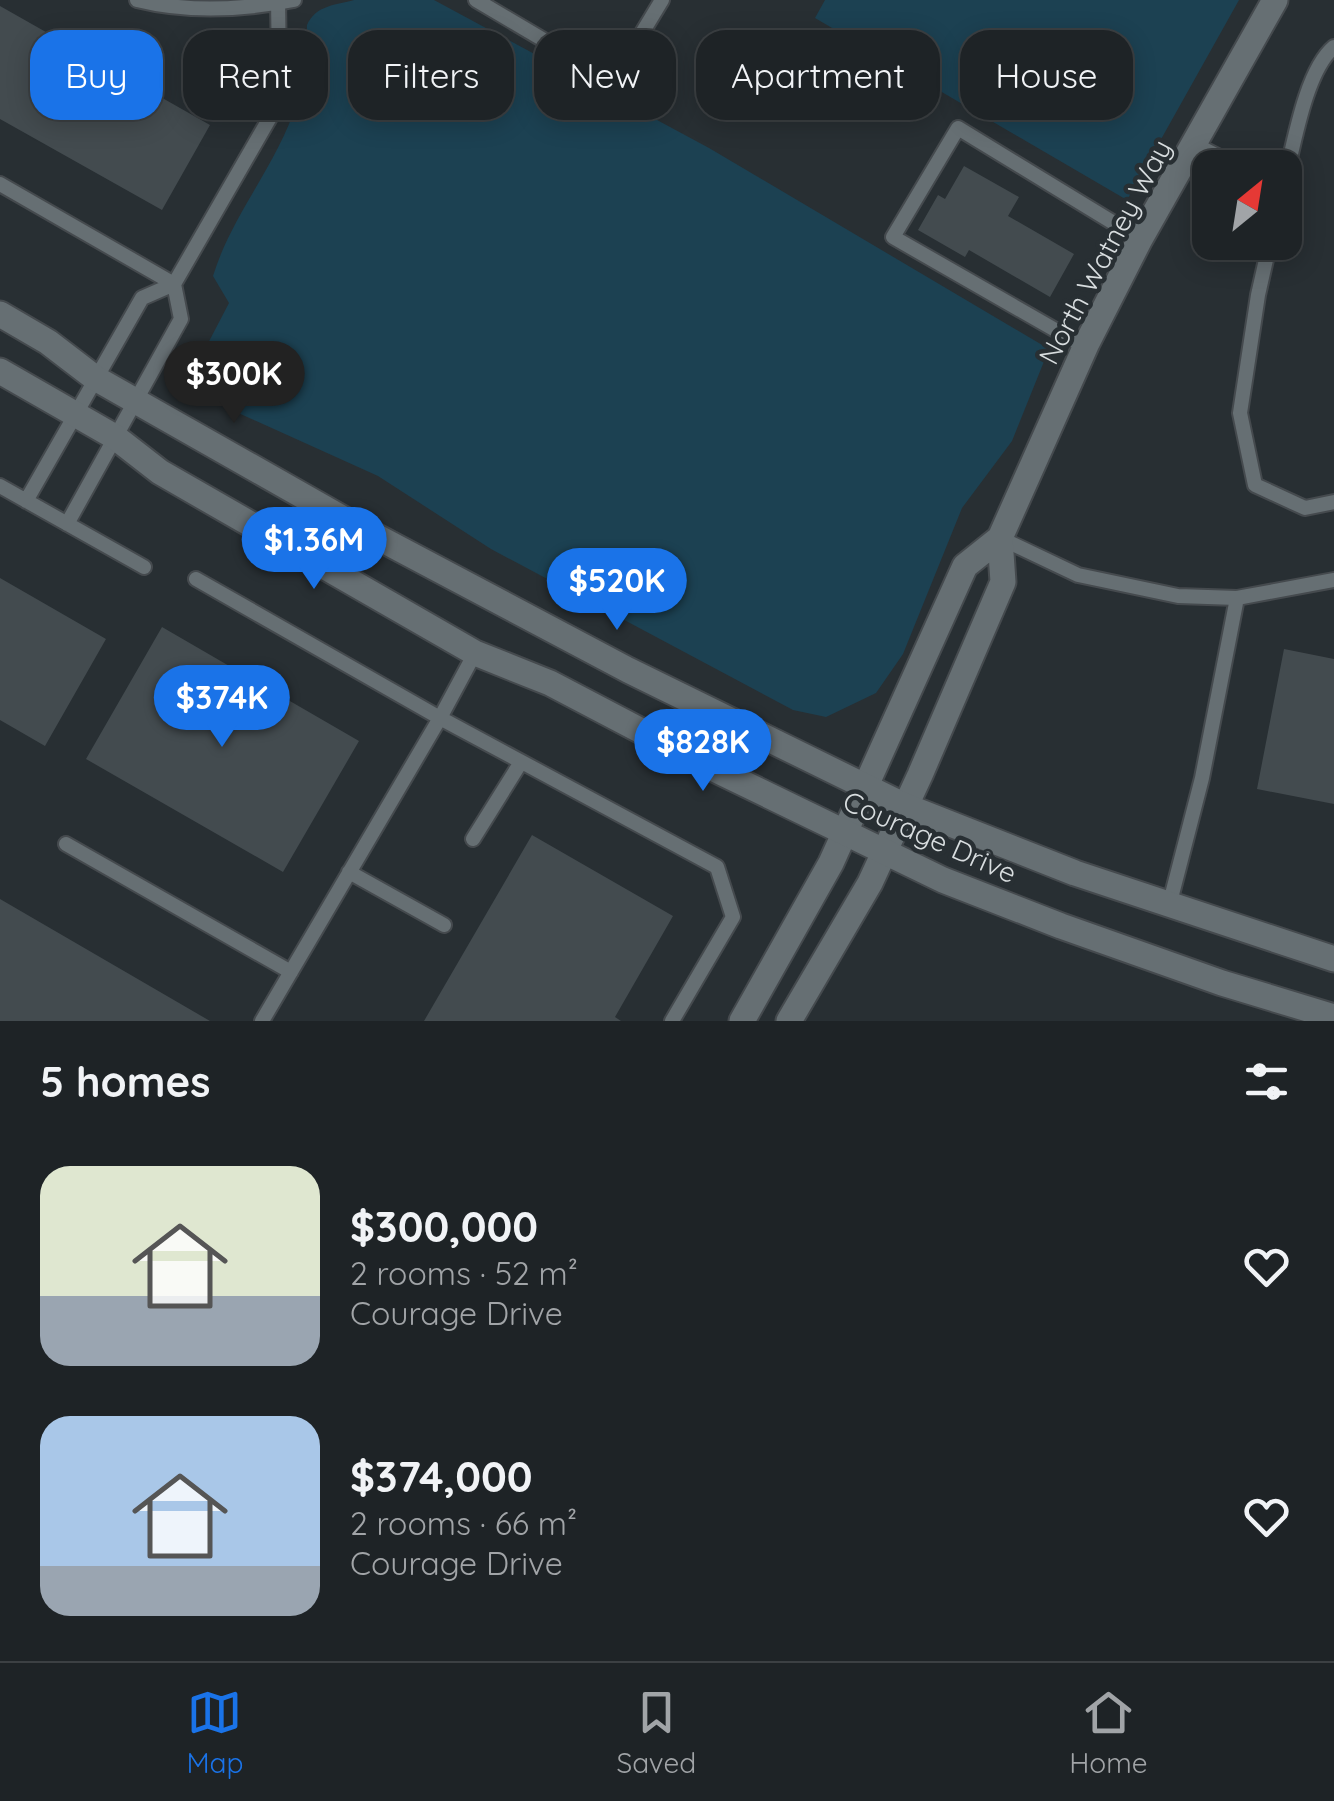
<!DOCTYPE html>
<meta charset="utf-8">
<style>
body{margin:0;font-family:Quicksand,sans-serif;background:#262b2e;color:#f1f3f6;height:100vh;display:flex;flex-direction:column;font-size:38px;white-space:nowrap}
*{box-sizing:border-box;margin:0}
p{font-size:32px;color:#a1a4a7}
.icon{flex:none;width:55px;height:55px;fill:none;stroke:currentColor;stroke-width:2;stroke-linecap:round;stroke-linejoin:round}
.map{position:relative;height:1021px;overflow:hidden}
.panel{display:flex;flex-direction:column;background:#1e2326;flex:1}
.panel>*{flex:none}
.banner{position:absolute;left:30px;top:30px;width:1275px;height:90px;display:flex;gap:20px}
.needle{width:65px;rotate:30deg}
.buttons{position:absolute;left:1192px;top:150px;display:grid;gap:20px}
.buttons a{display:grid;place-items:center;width:110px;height:110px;border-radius:20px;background:#1e2326;box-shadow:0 5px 25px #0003,0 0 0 2px #3c4043;font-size:50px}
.price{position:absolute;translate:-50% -85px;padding:0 22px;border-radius:35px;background:#1a73e8;color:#fff;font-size:32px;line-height:65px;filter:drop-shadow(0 2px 5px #0008)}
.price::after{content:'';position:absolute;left:50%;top:60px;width:30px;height:22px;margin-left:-15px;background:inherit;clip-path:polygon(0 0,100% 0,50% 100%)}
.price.on{background:#222;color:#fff}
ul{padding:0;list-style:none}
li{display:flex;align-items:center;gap:30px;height:250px;padding:0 40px}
li span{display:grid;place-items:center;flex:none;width:280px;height:200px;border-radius:30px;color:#555}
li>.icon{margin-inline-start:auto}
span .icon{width:120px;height:120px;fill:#fffc;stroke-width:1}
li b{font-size:42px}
h2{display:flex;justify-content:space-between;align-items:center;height:120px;padding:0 40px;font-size:42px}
.pill{padding:0 35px;border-radius:30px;background:#1e2326;box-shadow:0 5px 25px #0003,0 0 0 2px #3c4043;font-size:35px;line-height:90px}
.pill.on{background:#1a73e8;color:#fff}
.menu{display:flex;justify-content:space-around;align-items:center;height:140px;border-top:2px solid #3c4043;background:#1e2326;font-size:28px;color:#a1a4a7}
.menu a{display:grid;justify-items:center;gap:5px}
.menu .on{color:#1a73e8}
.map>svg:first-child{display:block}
.green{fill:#1c4152}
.building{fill:#434b4f}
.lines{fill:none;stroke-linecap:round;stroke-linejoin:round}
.service-casing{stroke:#454a4e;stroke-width:18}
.minor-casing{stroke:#454a4e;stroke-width:29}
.tertiary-casing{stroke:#454a4e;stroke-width:29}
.service{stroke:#666f73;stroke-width:14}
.minor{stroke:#666f73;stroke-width:25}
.tertiary{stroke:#666f73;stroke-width:25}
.labels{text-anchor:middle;stroke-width:9;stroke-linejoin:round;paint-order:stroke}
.street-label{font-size:28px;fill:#d8dddf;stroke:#282f33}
</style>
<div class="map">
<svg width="1334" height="1021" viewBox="0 0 1334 1021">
<rect width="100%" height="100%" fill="#282f33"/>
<path class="green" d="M354 0H434L709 148 1049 349 1012 441 962 508 903 654 876 693 826 717 793 710 491 549 378 476 192 392V374L229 303 213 276C232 214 278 164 297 102 305 78 306 50 307 25 316 5 336 5 354 0Z
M825 0H1239L1127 200 815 18Z"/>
<path class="building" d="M0 6 210 125 162 210 0 119Z
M964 166 1019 197 1008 216 1074 254 1050 297 969 250 965 257 918 230 938 195 945 199Z
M0 578 106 639 45 746 0 720Z
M162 627 359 741 283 872 86 759Z
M1284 649 1334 659V804L1257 789Z
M532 835 673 916 615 1017 621 1021H424Z
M0 899 210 1021H0Z"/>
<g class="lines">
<g class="service-casing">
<path id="service" d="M137 0C189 13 242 10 294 0
M476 0 613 81 662 0
M1194 144 1241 168
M1285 180C1294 143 1306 70 1334 47
M0 184 174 284 272 114 279 67 278 0
M1270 242 1258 295 1240 413 1255 485 1305 508 1334 502
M1085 347 893 237 958 128 1140 239
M0 486 144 567
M26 501 142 298 174 284 181 319 67 524
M1000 538 1078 575 1178 596 1237 598
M196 579 440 718 262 1021
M475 653 440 718 717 867 733 917 672 1021
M473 839 521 762
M66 844 291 972
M349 872 444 925
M1169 906 1202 778 1237 598 1334 580"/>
</g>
<g class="minor-casing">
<path id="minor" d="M742 1021 831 863 965 566 1000 538 1087 343 1140 239 1275 0
M789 1021 870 883 920 775 1003 582 1000 538"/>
</g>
<g class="tertiary-casing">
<path id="tertiary" d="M0 314 48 342 95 378 347 521 628 670 905 806 1075 873 1334 959
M0 371 115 437 160 472 475 653 550 683 712 768 943 880 1061 926 1222 983 1334 1017"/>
</g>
<use href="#service" class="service"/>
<use href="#minor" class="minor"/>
<use href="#tertiary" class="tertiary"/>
</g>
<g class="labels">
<g class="street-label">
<text transform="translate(1105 252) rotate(-62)" y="10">North Watney Way</text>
<text transform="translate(930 837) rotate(24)" y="10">Courage Drive</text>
</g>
</g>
</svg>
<div class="buttons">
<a><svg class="needle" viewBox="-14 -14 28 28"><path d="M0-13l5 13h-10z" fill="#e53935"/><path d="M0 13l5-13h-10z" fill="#a1a4a7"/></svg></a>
</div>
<b class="price on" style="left:234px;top:426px">$300K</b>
<b class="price" style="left:314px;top:592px">$1.36M</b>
<b class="price" style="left:617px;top:633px">$520K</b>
<b class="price" style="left:222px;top:750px">$374K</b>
<b class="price" style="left:703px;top:794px">$828K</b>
<div class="banner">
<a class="pill on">Buy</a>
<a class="pill">Rent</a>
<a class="pill">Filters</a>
<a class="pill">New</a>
<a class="pill">Apartment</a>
<a class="pill">House</a>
</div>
</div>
<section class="panel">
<h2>5 homes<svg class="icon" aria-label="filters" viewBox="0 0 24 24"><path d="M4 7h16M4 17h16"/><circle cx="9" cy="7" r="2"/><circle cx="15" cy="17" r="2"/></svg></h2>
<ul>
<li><span style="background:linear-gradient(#dfe7d0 65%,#9aa5b1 0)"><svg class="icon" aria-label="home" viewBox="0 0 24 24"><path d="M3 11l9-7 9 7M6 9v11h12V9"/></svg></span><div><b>$300,000</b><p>2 rooms · 52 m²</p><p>Courage Drive</p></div><svg class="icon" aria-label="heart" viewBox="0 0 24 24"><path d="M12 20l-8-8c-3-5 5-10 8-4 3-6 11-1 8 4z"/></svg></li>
<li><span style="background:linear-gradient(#a9c7e8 75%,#9aa5b1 0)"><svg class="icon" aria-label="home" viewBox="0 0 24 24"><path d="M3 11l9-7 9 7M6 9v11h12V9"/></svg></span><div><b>$374,000</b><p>2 rooms · 66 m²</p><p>Courage Drive</p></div><svg class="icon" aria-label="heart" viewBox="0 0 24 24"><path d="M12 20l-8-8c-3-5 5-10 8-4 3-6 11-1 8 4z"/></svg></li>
</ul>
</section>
<nav class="menu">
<a class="on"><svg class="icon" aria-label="map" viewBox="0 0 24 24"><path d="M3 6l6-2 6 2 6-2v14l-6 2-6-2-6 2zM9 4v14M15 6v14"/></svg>Map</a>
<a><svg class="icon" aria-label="saved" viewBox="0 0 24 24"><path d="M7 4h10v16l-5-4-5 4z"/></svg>Saved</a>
<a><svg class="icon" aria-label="home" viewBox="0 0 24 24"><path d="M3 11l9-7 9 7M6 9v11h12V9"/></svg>Home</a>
</nav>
